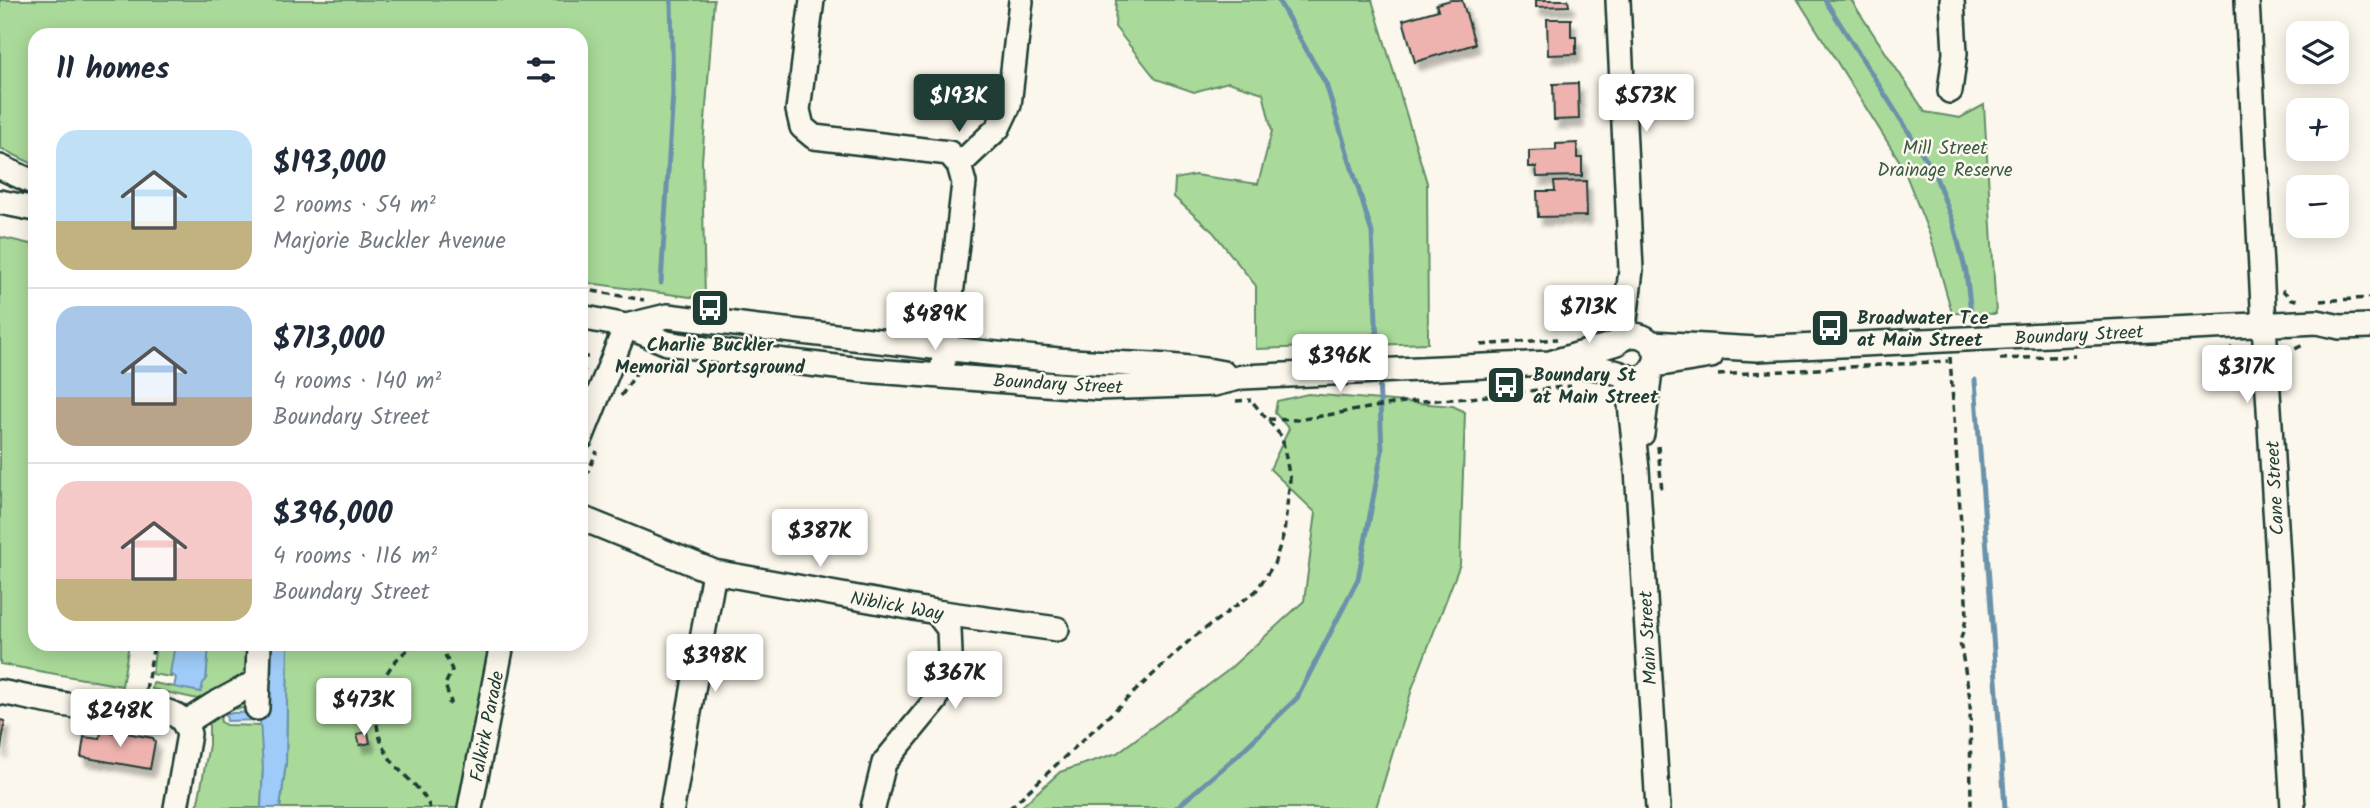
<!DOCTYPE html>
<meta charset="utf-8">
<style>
body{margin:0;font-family:Kalam,sans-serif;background:#f6f6f7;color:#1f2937;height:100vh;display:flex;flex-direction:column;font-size:26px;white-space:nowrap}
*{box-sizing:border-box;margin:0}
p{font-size:23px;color:#747a83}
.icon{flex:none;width:38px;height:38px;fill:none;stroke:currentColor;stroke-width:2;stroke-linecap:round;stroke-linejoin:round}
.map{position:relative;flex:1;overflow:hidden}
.details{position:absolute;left:28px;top:28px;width:560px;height:623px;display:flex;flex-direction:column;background:#fff;border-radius:21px;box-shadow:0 4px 18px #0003}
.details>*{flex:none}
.controls{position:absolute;left:2286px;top:21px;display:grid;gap:14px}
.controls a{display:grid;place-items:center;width:63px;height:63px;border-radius:14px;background:#fff;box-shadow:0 4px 18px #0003;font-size:35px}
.price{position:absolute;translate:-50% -60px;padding:0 16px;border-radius:7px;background:#fff;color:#222;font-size:23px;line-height:46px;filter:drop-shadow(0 2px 4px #0008)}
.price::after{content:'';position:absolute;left:50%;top:42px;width:21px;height:16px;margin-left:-10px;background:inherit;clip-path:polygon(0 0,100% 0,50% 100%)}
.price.selected{background:#1f3d34;color:#fff}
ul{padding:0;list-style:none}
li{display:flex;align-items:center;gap:21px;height:175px;padding:0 28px}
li+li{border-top:2px solid #e0e1e3}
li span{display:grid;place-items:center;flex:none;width:196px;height:140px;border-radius:21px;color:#555}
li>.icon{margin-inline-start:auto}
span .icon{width:84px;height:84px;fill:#fffc;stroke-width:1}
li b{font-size:30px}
h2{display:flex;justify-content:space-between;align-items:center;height:84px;padding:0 28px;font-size:30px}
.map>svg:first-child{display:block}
.green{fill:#aada9a;stroke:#648c67;stroke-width:2}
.water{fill:#9ecbf8;stroke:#6b92aa;stroke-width:2}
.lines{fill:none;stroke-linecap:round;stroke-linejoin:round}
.stream{stroke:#6b92aa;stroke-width:5}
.building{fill:#efb3af;stroke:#1f3d34;stroke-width:2;filter:url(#shadow)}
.minor-casing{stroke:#1f3d34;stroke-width:28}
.path{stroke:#1f3d34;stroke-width:3.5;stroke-dasharray:7 5;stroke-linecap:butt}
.minor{stroke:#fbf7ec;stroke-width:23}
.labels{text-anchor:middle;stroke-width:5;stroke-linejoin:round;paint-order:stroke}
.park-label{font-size:19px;fill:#3b5c48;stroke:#fbf7ec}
.poi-label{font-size:19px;font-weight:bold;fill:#1f3d34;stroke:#fbf7ec;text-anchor:start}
.street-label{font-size:19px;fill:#1f3d34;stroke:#fbf7ec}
</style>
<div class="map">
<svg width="2370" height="808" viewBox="0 0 2370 808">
<defs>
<filter id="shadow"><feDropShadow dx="4.5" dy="8" stdDeviation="2" flood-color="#0004"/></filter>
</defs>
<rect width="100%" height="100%" fill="#fbf7ec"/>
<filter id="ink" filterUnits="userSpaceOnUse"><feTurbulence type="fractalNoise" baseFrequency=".0143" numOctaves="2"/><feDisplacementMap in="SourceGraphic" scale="14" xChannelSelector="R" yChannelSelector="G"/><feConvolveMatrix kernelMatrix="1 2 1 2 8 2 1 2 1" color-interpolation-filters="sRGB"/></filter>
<g filter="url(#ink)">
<path class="green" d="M0 0H714L702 161 705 299 581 282V35H35V165L0 148Z
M1116 0H1372L1427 183 1428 343 1256 349V286L1213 232 1174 197 1175 179 1195 175 1258 184 1272 131 1263 93 1228 82 1194 92 1156 79 1115 27Z
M1798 0H1851L1925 112 1960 118 1984 105 1996 314 1952 313 1931 238 1902 165Z
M0 237 35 245V644H129L122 686 0 664Z
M1308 394 1453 406 1465 412 1460 564 1413 686 1376 808H1020L1060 772 1117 753 1226 672 1304 601 1316 513 1270 469 1289 429 1275 413 1277 401Z
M156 644H175L171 677 152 674Z
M209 644H255L251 676 202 700 152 689 153 683 174 687 206 680Z
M288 644H490L464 774 460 808H280L286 763Z
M241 696 254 708C242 709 228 706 220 717L221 722 226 725 262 726 263 768 261 808H197L209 745V712Z"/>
<path class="water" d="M175 644H209L206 680 203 683 201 692 174 687 176 678 170 674Z
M264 644H288L286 763 280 808H261L263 768 260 720 227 721 226 715 232 713 260 712Z"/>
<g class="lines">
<path class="stream" d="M1278 0 1326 84 1372 233 1378 364
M1825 0 1934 172 1953 222 1966 272 1971 313
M661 283 673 93 671 0
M1975 380 2005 808
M1176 808 1238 755 1297 698 1358 579 1382 451 1379 377"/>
</g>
<path class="building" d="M1451 0H1462L1475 44 1415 62 1403 20 1438 10 1436 4Z
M1536 0H1568L1569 6 1536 7Z
M1547 19H1571V37H1576V54L1548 55Z
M1578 83 1579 119 1554 120 1553 84Z
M1577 143V158H1582V176L1537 177 1536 167H1529V151L1556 150V144Z
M1586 181 1587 216 1538 217 1537 191H1555L1554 182Z
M0 720 5 721 1 749H0Z
M104 731 120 734 121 732 153 738 155 742 150 769 81 757 84 737 100 739 101 732Z
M368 732 370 743 360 745 357 734Z"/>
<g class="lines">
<g class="minor-casing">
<path id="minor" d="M812 0 798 110 802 127 814 137 949 153 959 165 964 183 943 365
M1618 0 1631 270 1623 337
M2247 0 2264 325 2293 808
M1950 91 1955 53 1952 0
M959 165 998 128 1009 105 1021 1
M0 167 35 183
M0 202 35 209
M581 317 626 326 667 343 776 360 862 370 1097 388 1214 384 1243 377 1550 363C1573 365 1596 366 1618 373 1625 375 1631 380 1639 378 1650 375 1654 367 1657 358 1654 336 1633 328 1617 343L1550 363
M626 326 667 316C794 331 921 347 1048 359 1106 365 1166 362 1223 373
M1652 343 1757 349 2317 322 2340 327 2370 326
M1655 365 1711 356
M1627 377 1637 469 1658 808
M1642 434 1650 371
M581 438 626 326
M581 518 714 572 936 612 1057 629
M0 692C28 697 57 705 86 707 109 708 157 703 177 716 184 720 186 727 189 734L176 808
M257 708 259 644
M185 723 213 705 258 681
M470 808 502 644
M672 808 714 572
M873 808 884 763 935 701 950 654 949 629 936 612"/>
</g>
<path class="path" d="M581 289 644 300
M2282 290 2292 299 2302 301
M2320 301 2370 298
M1481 345 1557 339
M2230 347 2242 353 2246 359
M2286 356 2289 352 2305 344
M581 357H593
M1950 357 1967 616 1960 642 1970 698 1971 808
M581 359 585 371
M2000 359 2076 356
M1718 375 1948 361
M621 396 637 372 657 361
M1236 401 1251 400
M1268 419 1298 420 1404 402 1470 398 1571 386
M1658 446 1662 492
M581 487 597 451
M418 644C377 663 364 720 389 757 401 776 422 786 430 808
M440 644 452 670 445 685 451 702 446 706
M146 690 154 644
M1010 808 1190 640 1256 591 1274 564 1284 533 1290 479 1282 437 1250 399"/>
<use href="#minor" class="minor"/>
</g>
</g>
<defs>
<g id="bus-square" transform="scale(2.0125)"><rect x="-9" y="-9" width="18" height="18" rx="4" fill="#1f3d34" stroke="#fbf7ec"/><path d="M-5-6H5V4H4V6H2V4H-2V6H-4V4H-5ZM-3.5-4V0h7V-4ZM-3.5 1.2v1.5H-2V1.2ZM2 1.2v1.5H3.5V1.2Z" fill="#fff"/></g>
</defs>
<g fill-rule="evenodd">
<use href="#bus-square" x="710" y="308"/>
<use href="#bus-square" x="1830" y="328"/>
<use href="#bus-square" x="1506" y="385"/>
</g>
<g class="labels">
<g class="park-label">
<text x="1945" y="154">Mill Street<tspan x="1945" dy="22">Drainage Reserve</tspan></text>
</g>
<g class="poi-label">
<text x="1857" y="324">Broadwater Tce<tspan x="1857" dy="22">at Main Street</tspan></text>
<text x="710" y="351" text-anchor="middle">Charlie Buckler<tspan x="710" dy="22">Memorial Sportsground</tspan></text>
<text x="1533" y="381">Boundary St<tspan x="1533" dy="22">at Main Street</tspan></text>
</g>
<g class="street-label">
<text transform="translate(2079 334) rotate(-3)" y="7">Boundary Street</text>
<text transform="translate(1058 383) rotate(3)" y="7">Boundary Street</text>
<text transform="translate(2274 488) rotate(-93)" y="7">Cane Street</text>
<text transform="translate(897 605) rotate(10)" y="7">Niblick Way</text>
<text transform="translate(1647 638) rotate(-93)" y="7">Main Street</text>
<text transform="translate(486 726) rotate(-79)" y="7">Falkirk Parade</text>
</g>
</g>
</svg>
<div class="controls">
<a><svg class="icon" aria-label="layers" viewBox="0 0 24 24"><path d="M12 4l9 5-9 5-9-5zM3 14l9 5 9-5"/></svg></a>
<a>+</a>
<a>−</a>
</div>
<b class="price selected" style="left:959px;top:134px">$193K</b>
<b class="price" style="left:1646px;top:134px">$573K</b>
<b class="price" style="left:1589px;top:345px">$713K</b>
<b class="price" style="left:935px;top:352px">$489K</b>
<b class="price" style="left:1340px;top:394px">$396K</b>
<b class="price" style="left:2247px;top:405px">$317K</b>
<b class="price" style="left:820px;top:569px">$387K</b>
<b class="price" style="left:715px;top:694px">$398K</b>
<b class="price" style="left:955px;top:711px">$367K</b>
<b class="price" style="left:364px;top:738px">$473K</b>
<b class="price" style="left:120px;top:749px">$248K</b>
<section class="details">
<h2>11 homes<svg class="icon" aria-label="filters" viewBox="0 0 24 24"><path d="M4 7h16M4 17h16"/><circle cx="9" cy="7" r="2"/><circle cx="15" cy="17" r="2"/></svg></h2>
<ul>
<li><span style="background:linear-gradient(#bfe0f5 65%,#c2b280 0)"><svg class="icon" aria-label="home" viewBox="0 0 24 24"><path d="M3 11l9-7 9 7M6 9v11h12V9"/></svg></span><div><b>$193,000</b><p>2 rooms · 54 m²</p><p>Marjorie Buckler Avenue</p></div></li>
<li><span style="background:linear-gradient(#a9c7e8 65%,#b9a48a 0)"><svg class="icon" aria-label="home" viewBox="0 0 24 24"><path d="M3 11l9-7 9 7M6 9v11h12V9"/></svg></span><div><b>$713,000</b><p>4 rooms · 140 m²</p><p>Boundary Street</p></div></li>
<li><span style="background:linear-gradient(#f6c9c9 70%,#c2b280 0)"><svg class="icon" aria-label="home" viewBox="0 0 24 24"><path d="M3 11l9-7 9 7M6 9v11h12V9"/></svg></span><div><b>$396,000</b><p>4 rooms · 116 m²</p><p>Boundary Street</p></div></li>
</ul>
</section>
</div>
